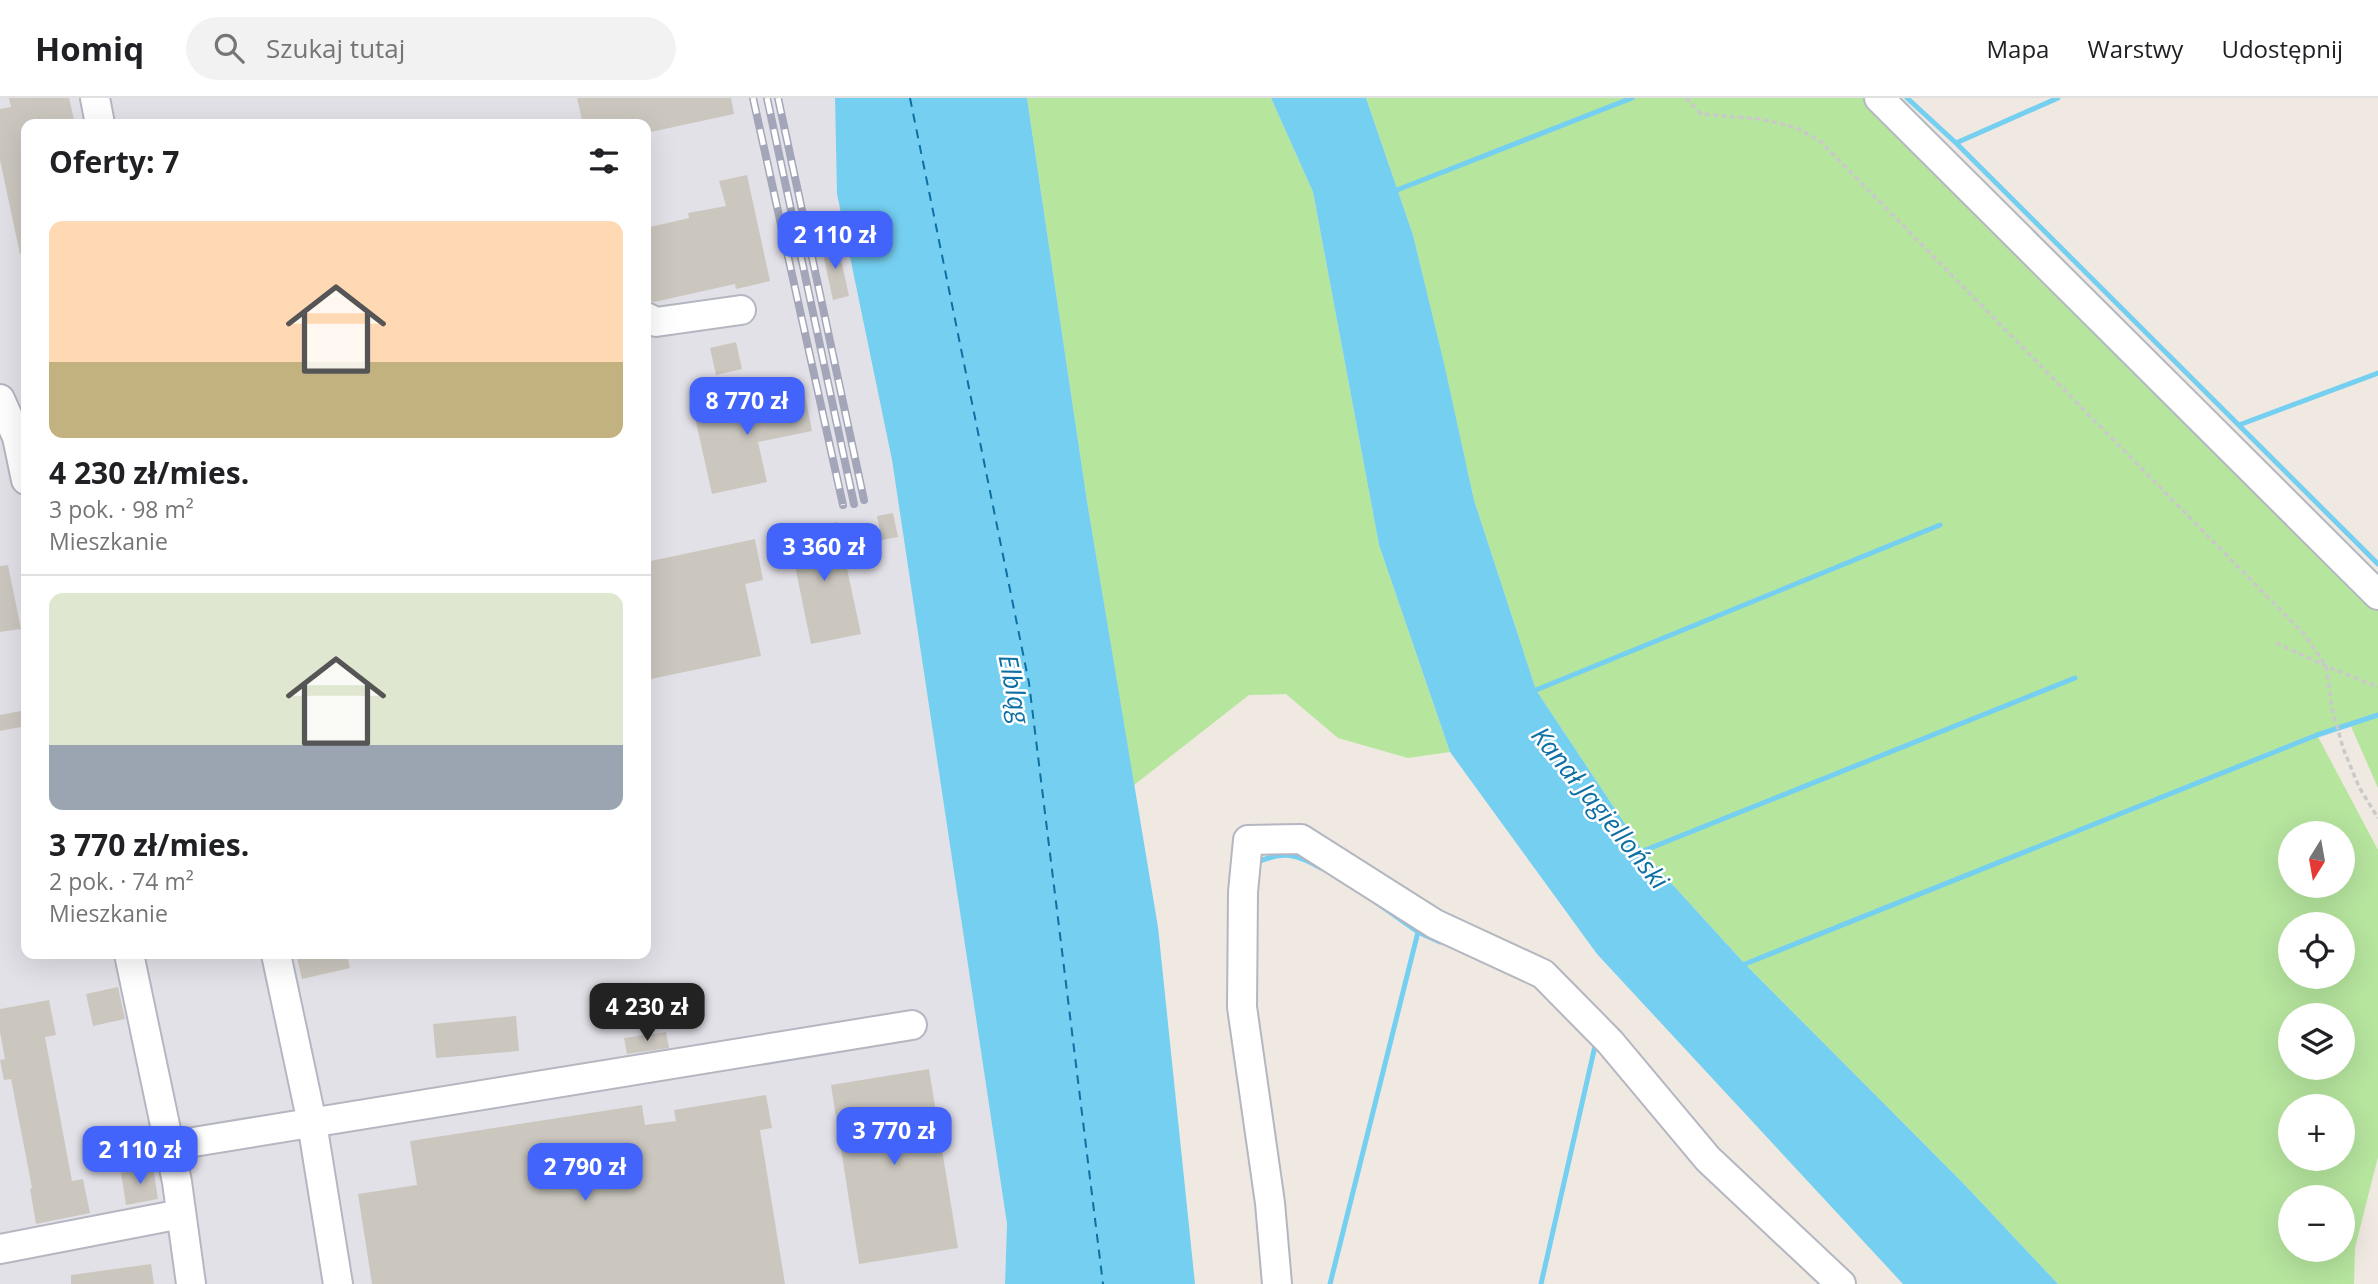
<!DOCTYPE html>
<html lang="pl">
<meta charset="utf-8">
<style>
body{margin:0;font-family:"Open Sans",sans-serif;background:#f2f2f2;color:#202124;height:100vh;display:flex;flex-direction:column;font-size:26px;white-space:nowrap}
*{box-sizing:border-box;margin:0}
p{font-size:23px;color:#757577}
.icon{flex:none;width:38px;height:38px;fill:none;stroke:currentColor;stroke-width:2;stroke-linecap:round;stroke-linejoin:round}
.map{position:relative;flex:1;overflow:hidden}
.side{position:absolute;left:21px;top:21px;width:630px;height:840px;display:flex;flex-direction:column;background:#fff;border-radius:14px;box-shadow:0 7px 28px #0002}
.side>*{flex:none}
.needle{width:46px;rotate:191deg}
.fabs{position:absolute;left:2278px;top:723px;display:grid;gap:14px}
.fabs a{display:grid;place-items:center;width:77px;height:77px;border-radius:50%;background:#fff;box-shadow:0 7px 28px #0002;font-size:35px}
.price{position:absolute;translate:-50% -60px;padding:0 16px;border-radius:14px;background:#4264fb;color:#fff;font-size:23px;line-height:46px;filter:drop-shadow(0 2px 4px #0008)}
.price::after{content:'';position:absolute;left:50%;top:42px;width:21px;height:16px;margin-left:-10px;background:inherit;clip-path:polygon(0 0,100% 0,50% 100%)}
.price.on{background:#222;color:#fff}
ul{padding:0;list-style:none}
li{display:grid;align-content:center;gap:14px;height:371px;padding:0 28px}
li+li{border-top:2px solid #e0e0e0}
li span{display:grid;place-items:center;height:217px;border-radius:14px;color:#555}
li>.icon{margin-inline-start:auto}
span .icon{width:126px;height:126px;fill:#fffc;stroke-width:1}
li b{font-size:30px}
h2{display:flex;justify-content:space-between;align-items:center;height:84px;padding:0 28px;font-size:30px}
header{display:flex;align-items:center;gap:42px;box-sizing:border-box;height:98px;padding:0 35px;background:#fff;border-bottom:2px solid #e0e0e0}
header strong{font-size:33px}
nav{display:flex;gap:38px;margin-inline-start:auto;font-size:24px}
.search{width:490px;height:63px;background:#f2f2f2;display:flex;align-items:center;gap:18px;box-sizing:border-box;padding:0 24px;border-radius:38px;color:#757577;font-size:26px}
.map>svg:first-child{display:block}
.industrial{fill:#e3e1e8;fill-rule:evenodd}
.green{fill:#b6e59e;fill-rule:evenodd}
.water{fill:#75cff0}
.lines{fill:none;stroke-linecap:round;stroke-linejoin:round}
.stream{stroke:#75cff0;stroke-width:5}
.ferry{stroke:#0d6fa3;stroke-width:2;stroke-dasharray:9 7;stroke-linecap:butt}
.building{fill:#cbc7bf}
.minor-casing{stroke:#b4b7c1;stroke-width:32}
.path{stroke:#c9c9c9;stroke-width:3.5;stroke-dasharray:5 3.5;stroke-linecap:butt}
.minor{stroke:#fff;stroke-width:28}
.rail-casing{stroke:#a3a6b8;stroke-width:8}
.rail{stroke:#fff;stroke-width:5;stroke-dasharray:16;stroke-linecap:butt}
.labels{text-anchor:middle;stroke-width:5;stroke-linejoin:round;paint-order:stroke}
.water-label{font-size:26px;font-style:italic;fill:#0d6fa3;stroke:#fff}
</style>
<header>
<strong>Homiq</strong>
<div class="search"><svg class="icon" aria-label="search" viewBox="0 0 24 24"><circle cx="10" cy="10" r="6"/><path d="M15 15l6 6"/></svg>Szukaj tutaj</div>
<nav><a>Mapa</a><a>Warstwy</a><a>Udostępnij</a></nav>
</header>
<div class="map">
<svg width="2378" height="1186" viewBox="0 0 2378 1186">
<rect width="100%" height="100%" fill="#efe9e1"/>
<path class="industrial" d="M0 0H835L837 96 892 362 1007 1126 1005 1186H0ZM26 26H646V856H26Z"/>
<path class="green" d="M1027 0H1271L1313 94 1379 447 1450 654 1408 660 1338 640 1286 596 1249 597 1134 687 1087 403Z
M1366 0H1866L2378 511V690L2350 626 2317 637 2378 752V1059L2355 1150 2354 1186H2058L1963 1085 1745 866 1673 787 1643 753 1536 592 1474 402 1444 266 1413 137ZM2291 735H2343V788H2291ZM2291 826H2343V878H2291ZM2291 917H2343V970H2291ZM2291 1008H2343V1060H2291ZM2291 1099H2343V1152H2291Z"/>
<path class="water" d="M835 0H1027L1087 403 1158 829 1195 1186H1005L1007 1126 892 362 837 96Z
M1271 0H1366L1413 137 1444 265 1474 402 1536 592 1643 753 1673 787 1745 866 1963 1085 2058 1186H1903L1597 856 1450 654 1379 447 1313 94Z"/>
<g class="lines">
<path class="stream" d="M1907 0 1956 45 2378 466
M1956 45 2058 0
M1397 92 1632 0
M2239 327 2378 275
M1536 592 1940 427
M1643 753 2075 580
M1257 767V764C1284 753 1296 756 1321 770
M1377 805 1418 834 1440 844
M1745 866 2317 637 2378 617
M1330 1186 1418 834
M1541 1186 1595 948"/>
<path class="ferry" d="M910 0 1029 585 1103 1186"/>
</g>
<path class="building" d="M9 0H69L75 26H26V155L20 156 0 62V11L11 9Z
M577 0H731L734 16 646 35V26H583Z
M747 77 770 183 736 191 735 186 654 204 646 202V130L689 120 688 115 726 108 719 83Z
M837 143 849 198 833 202 821 147Z
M736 244 742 271 716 277 710 250Z
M804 292 812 333 758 344 767 384 712 396 694 315Z
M893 415 898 439 882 442 877 418Z
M837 424 861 536 811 546 788 434Z
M755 441 763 482 745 486 761 558 646 582V464Z
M8 467 21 531 0 534V468Z
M26 612V628L0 633V617Z
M296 856H347L350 870 302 881Z
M118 889 125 921 93 928 86 896Z
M49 902 56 937 45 939 72 1083 83 1081 90 1115 36 1126 30 1091 32 1090 11 981 4 982 0 962 5 961 0 934V911Z
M516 918 519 953 436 960 433 926Z
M666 934 669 950 627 956 624 940Z
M929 971 958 1150 859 1166 831 987Z
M766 997 772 1030 760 1032 785 1186H372L358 1096 417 1087 410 1043 642 1007 645 1027 676 1023 674 1012Z
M153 1069 158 1101 126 1107 121 1075Z
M151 1166 154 1186H71V1177Z"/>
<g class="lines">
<g class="minor-casing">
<path id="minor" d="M95 0 100 26
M1879 0 2378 497
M646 219 656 224 741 212
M0 301 17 339 26 382
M129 856 177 1084 191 1186
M276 856 312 1025 338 1186
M169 1048 912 927
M0 1151 181 1116
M1277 1186 1270 1105 1242 909 1243 794 1248 742 1301 741 1435 826 1543 876 1610 944 1708 1061 1841 1186"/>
</g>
<path class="path" d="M1686 0 1701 16 1760 21 1795 29 1820 43 2304 536 2326 568 2332 610 2343 650 2359 689 2378 720
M2276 545 2326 568 2378 589"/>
<use href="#minor" class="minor"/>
<g class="rail-casing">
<path id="rail" d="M753 0 843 407
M767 0 854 406
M778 0 864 402"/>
</g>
<use href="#rail" class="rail"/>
</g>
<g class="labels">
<g class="water-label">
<text transform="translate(1014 591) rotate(79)" y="9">Elbląg</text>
<text transform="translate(1600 710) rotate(51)" y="9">Kanał Jagielloński</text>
</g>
</g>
</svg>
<div class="fabs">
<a><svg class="needle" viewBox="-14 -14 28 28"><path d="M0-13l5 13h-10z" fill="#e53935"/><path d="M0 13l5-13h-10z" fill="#757577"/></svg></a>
<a><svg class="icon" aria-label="locate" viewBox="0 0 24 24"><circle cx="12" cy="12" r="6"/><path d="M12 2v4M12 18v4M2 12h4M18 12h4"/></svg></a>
<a><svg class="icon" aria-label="layers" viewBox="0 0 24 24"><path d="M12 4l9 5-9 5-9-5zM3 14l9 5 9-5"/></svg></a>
<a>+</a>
<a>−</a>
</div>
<b class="price" style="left:835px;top:173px">2 110 zł</b>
<b class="price" style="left:747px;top:339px">8 770 zł</b>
<b class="price" style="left:824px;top:485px">3 360 zł</b>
<b class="price on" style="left:647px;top:945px">4 230 zł</b>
<b class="price" style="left:894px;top:1069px">3 770 zł</b>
<b class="price" style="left:140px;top:1088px">2 110 zł</b>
<b class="price" style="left:585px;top:1105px">2 790 zł</b>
<section class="side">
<h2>Oferty: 7<svg class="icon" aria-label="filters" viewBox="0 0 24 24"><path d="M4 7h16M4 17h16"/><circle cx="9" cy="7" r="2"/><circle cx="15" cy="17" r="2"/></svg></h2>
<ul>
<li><span style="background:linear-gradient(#ffd9b3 65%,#c2b280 0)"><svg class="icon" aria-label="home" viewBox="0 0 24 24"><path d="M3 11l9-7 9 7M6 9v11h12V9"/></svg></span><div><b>4 230 zł/mies.</b><p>3 pok. · 98 m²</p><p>Mieszkanie</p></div></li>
<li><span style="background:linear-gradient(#dfe7d0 70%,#9aa5b1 0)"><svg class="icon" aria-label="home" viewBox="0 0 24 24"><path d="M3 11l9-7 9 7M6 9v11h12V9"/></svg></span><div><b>3 770 zł/mies.</b><p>2 pok. · 74 m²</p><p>Mieszkanie</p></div></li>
</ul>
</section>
</div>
